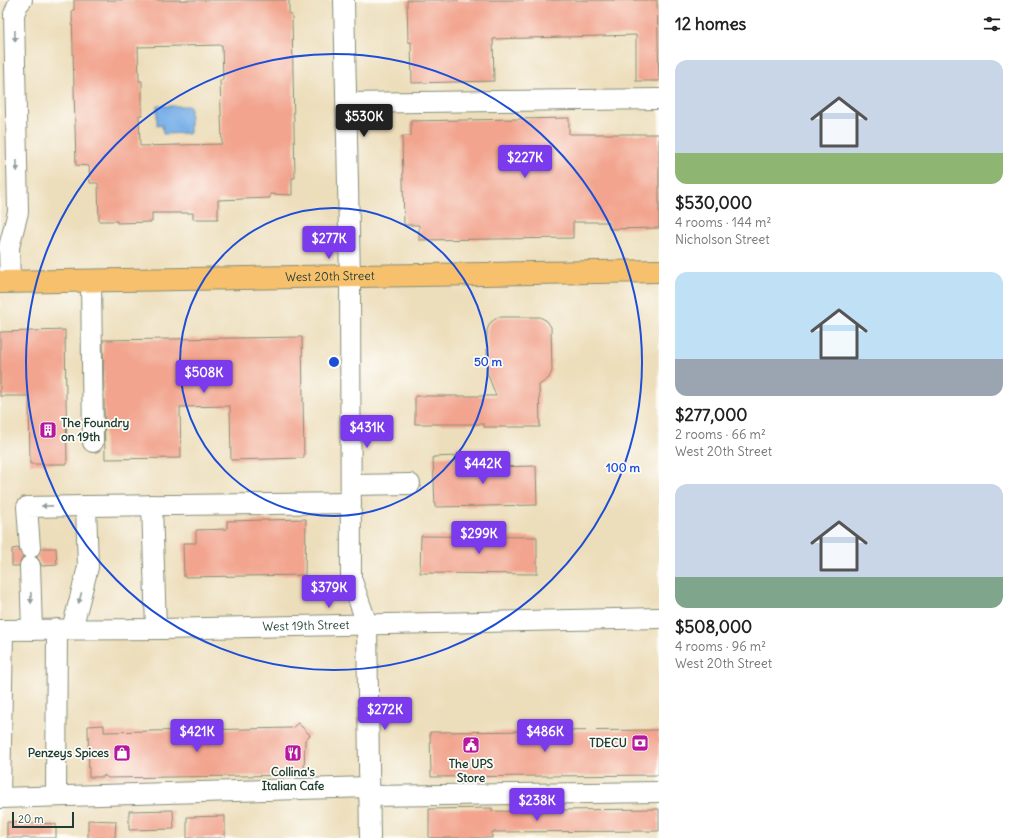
<!DOCTYPE html>
<meta charset="utf-8">
<style>
body{margin:0;font-family:Delius,sans-serif;background:#f6f6f6;color:#222;height:100vh;display:flex;flex-direction:column;font-size:15px;white-space:nowrap}
*{box-sizing:border-box;margin:0}
p{font-size:13px;color:#767676}
.icon{flex:none;width:22px;height:22px;fill:none;stroke:currentColor;stroke-width:2;stroke-linecap:round;stroke-linejoin:round}
.map{position:relative;flex:1;overflow:hidden}
.drawer{display:flex;flex-direction:column;background:#fff;width:360px}
.drawer>*{flex:none}
.scale{position:absolute;left:12px;bottom:10px;width:62px;box-sizing:border-box;padding-left:4px;border:2px solid #1f3d34;border-top:0;font-size:11px;line-height:14px;white-space:nowrap;color:#1f3d34;-webkit-text-stroke:3px #fdfcf7;paint-order:stroke}
.price{position:absolute;translate:-50% -34px;padding:0 9px;border-radius:4px;background:#7c3aed;color:#fff;font-size:13px;line-height:26px;filter:drop-shadow(0 1px 2px #0008)}
.price::after{content:'';position:absolute;left:50%;top:24px;width:12px;height:9px;margin-left:-6px;background:inherit;clip-path:polygon(0 0,100% 0,50% 100%)}
.price.selected{background:#222;color:#fff}
ul{padding:0;list-style:none}
li{display:grid;align-content:center;gap:8px;height:212px;padding:0 16px}
li span{display:grid;place-items:center;height:124px;border-radius:12px;color:#555}
li>.icon{margin-inline-start:auto}
span .icon{width:72px;height:72px;fill:#fffc;stroke-width:1}
li b{font-size:17px}
h2{display:flex;justify-content:space-between;align-items:center;height:48px;padding:0 16px;font-size:17px}
main{display:flex;flex:1;min-height:0}
.map>svg:first-child{display:block}
.water{fill:#79b0e8;stroke:#4c768e}
.building{fill:#f2a48e;fill-rule:evenodd}
.lines{fill:none;stroke-linecap:round;stroke-linejoin:round}
.minor-casing{stroke:#868e78;stroke-width:22}
.major-casing{stroke:#868e78;stroke-width:24}
.minor{stroke:#fff;stroke-width:20}
.major{stroke:#f7c06c;stroke-width:22}
.oneway{fill:#8f9e9a}
.ring{fill:none;stroke:#1d4ed8;stroke-width:2}
.labels{text-anchor:middle;stroke-width:3.5;stroke-linejoin:round;paint-order:stroke}
.street-label{font-size:12px;fill:#1f3d34;stroke:#fdfcf7}
.poi-label{font-size:12px;font-weight:bold;fill:#1f3d34;stroke:#fdfcf7;text-anchor:end}
.centre{fill:#1d4ed8;stroke:#fdfcf7;stroke-width:2}
.ring-label{font-size:12px;text-anchor:middle;font-weight:bold;fill:#1d4ed8;stroke:#fdfcf7;stroke-width:3.5;stroke-linejoin:round;paint-order:stroke}
</style>
<main>
<div class="map">
<svg width="659" height="838" viewBox="0 0 659 838">
<rect width="100%" height="100%" fill="#fdfcf7"/>
<filter id="ink" filterUnits="userSpaceOnUse"><feTurbulence type="fractalNoise" baseFrequency=".025" numOctaves="2"/><feDisplacementMap in="SourceGraphic" scale="8" xChannelSelector="R" yChannelSelector="G"/><feConvolveMatrix kernelMatrix="1 2 1 2 8 2 1 2 1" color-interpolation-filters="sRGB"/></filter>
<filter id="wash" filterUnits="userSpaceOnUse"><feTurbulence type="fractalNoise" baseFrequency=".012" numOctaves="4" result="noise"/><feDisplacementMap in="SourceGraphic" scale="16" xChannelSelector="R" yChannelSelector="G"/><feGaussianBlur stdDeviation="0.9" result="paint"/><feColorMatrix in="noise" values="0 0 0 0 0 0 0 0 0 0 0 0 0 0 0 0 0 1.4 0 .05"/><feComposite in="paint" operator="in"/></filter>
<g filter="url(#wash)">
<rect width="100%" height="100%" fill="#eddebb"/>
<path class="water" d="M157 106H190V133L163 134 162 125 157 126Z"/>
<g id="blocks">
<path class="building" d="M74 0H289V14L292 15 294 129 295 178H292V195L270 194V198L218 200V219H193V213H152V222L117 223V221H99L98 183H90L89 166 76 165 72 10H74ZM222 45 223 80H220L222 144 140 146 139 115H142V81H139L138 47Z
M407 0H657L659 81H636V35L493 39 494 81 412 83 411 42H408Z
M569 118V134H659V228L609 229V222H573V238L419 240V225H404L402 136H411V121Z
M498 317H540L547 321 551 327 552 371 549 378 539 385 540 427H484V424H415V396H496L487 372V330L490 323Z
M65 330 67 464H30L29 396H0V332Z
M302 337 304 458 231 460 230 406 180 407 181 458 105 459 103 340Z
M456 456V468L536 466 537 505 435 507 433 457Z
M306 519 305 575 184 577 183 543H196V530L227 529V521Z
M421 536 537 537V574L420 573Z
M18 548 23 557 19 566H12V549Z
M41 548H56L57 565 42 566 37 557Z
M298 723 310 735 305 740 304 775 108 778 104 775V777H89L88 726 104 725V732L292 728Z
M659 730V775L431 777 430 732Z
M492 808V811L556 812V810L659 809V831L492 832V838H429V809Z
M173 810 174 829 129 830V811Z
M225 816V838H187V817Z
M88 820 116 821 115 838H88Z
M7 822 56 824V838H7Z"/>
</g>
</g>
<g filter="url(#ink)">
<use href="#blocks" fill-opacity="0" stroke="#868e78" stroke-width="1"/>
<g class="lines">
<g class="minor-casing">
<g id="minor">
<path d="M344 0 350 277 351 578 367 624 370 838"/>
<path d="M347 103 659 99"/>
<path d="M91 281 93 442"/>
<path d="M10 282 9 247 18 212 14 14 18 4 22 0"/>
<path d="M351 485 410 484"/>
<path d="M152 505 156 629"/>
<path d="M30 548 27 507 86 506"/>
<path d="M30 566 32 630"/>
<path d="M72 629 88 567 86 506 351 503"/>
<path id="s1" d="M0 630 163 629 659 618"/>
<path d="M56 796 57 629"/>
<path d="M369 796 659 792"/>
<path d="M0 798 369 787"/>
<path d="M0 798 3 630"/>
</g>
</g>
<g class="major-casing">
<g id="major">
<path id="s2" d="M0 282 659 271"/>
</g>
</g>
<use href="#minor" class="minor"/>
<use href="#major" class="major"/>
</g>
<defs><path id="oneway-solid" d="M-6-.8H1V-3.2L6.5 0L1 3.2V.8H-6Z"/></defs>
<g class="oneway">
<use href="#oneway-solid" transform="translate(15 36) rotate(89)"/>
<use href="#oneway-solid" transform="translate(17 166) rotate(89)"/>
<use href="#oneway-solid" transform="translate(47 506) rotate(179)"/>
<use href="#oneway-solid" transform="translate(31 598) rotate(88)"/>
<use href="#oneway-solid" transform="translate(80 598) rotate(105)"/>
</g>
</g>
<g class="ring">
<circle cx="334" cy="362" r="154"/>
<circle cx="334" cy="362" r="308"/>
</g>
<defs>
<g id="building-square" transform="scale(0.9)"><rect x="-9" y="-9" width="18" height="18" rx="4" fill="#b5179e" stroke="#fdfcf7"/><path d="M-4-6H4V6H1V3H-1V6H-4ZM-2.5-4.3h1.7v1.8h-1.7ZM.8-4.3h1.7v1.8H.8ZM-2.5-1h1.7V.8h-1.7ZM.8-1h1.7V.8H.8Z" fill="#fff"/></g>
<g id="bank-square" transform="scale(0.9)"><rect x="-9" y="-9" width="18" height="18" rx="4" fill="#b5179e" stroke="#fdfcf7"/><path d="M-6-4H6V4H-6ZM0-2.3a2.3 2.3 0 1 0 0 4.6a2.3 2.3 0 1 0 0-4.6Z" fill="#fff"/></g>
<g id="civic-square" transform="scale(0.9)"><rect x="-9" y="-9" width="18" height="18" rx="4" fill="#b5179e" stroke="#fdfcf7"/><path d="M-.6-6.5H3V-4.5H.6V-3L4-1V1h2V6H-6V1h2V-1L-.6-3ZM-1.2 2.5V6h2.4V2.5Z" fill="#fff"/></g>
<g id="shop-square" transform="scale(0.9)"><rect x="-9" y="-9" width="18" height="18" rx="4" fill="#b5179e" stroke="#fdfcf7"/><path d="M-5-2.5h2.3a2.7 3.5 0 0 1 5.4 0H5L5.5 6h-11ZM-1.5-2.5h3a1.5 2.3 0 0 0-3 0Z" fill="#fff"/></g>
<g id="restaurant-square" transform="scale(0.9)"><rect x="-9" y="-9" width="18" height="18" rx="4" fill="#b5179e" stroke="#fdfcf7"/><path d="M-5-6h1v4h1v-4h1v4h1v-4h1v5L-1.5 .5V6h-2V.5L-5-1ZM5-6V6H3V1.5H1.5Q1.5-4 5-6Z" fill="#fff"/></g>
</defs>
<g fill-rule="evenodd">
<use href="#building-square" x="48" y="430"/>
<use href="#bank-square" x="640" y="743"/>
<use href="#civic-square" x="471" y="745"/>
<use href="#shop-square" x="122" y="753"/>
<use href="#restaurant-square" x="293" y="753"/>
</g>
<g class="labels">
<g class="street-label">
<text dy="4" stroke="none"><textPath href="#s2" startOffset="330">West 20th Street</textPath></text>
<text dy="4" stroke="none"><textPath href="#s1" startOffset="306">West 19th Street</textPath></text>
</g>
<g class="poi-label">
<text x="61" y="427" text-anchor="start">The Foundry<tspan x="61" dy="14">on 19th</tspan></text>
<text x="627" y="747">TDECU</text>
<text x="109" y="757">Penzeys Spices</text>
<text x="471" y="768" text-anchor="middle">The UPS<tspan x="471" dy="14">Store</tspan></text>
<text x="293" y="776" text-anchor="middle">Collina's<tspan x="293" dy="14">Italian Cafe</tspan></text>
</g>
</g>
<circle cx="334" cy="362" r="6" class="centre"/>
<g class="ring-label">
<text x="488" y="366">50 m</text>
<text x="623" y="472">100 m</text>
</g>
</svg>
<div class="scale">20 m</div>
<b class="price selected" style="left:364px;top:138px">$530K</b>
<b class="price" style="left:525px;top:179px">$227K</b>
<b class="price" style="left:329px;top:260px">$277K</b>
<b class="price" style="left:204px;top:394px">$508K</b>
<b class="price" style="left:367px;top:449px">$431K</b>
<b class="price" style="left:483px;top:485px">$442K</b>
<b class="price" style="left:479px;top:555px">$299K</b>
<b class="price" style="left:329px;top:609px">$379K</b>
<b class="price" style="left:385px;top:731px">$272K</b>
<b class="price" style="left:197px;top:753px">$421K</b>
<b class="price" style="left:545px;top:753px">$486K</b>
<b class="price" style="left:537px;top:822px">$238K</b>
</div>
<section class="drawer">
<h2>12 homes<svg class="icon" aria-label="filters" viewBox="0 0 24 24"><path d="M4 7h16M4 17h16"/><circle cx="9" cy="7" r="2"/><circle cx="15" cy="17" r="2"/></svg></h2>
<ul>
<li><span style="background:linear-gradient(#c9d6e8 75%,#8fb573 0)"><svg class="icon" aria-label="home" viewBox="0 0 24 24"><path d="M3 11l9-7 9 7M6 9v11h12V9"/></svg></span><div><b>$530,000</b><p>4 rooms · 144 m²</p><p>Nicholson Street</p></div></li>
<li><span style="background:linear-gradient(#bfe0f5 70%,#9aa5b1 0)"><svg class="icon" aria-label="home" viewBox="0 0 24 24"><path d="M3 11l9-7 9 7M6 9v11h12V9"/></svg></span><div><b>$277,000</b><p>2 rooms · 66 m²</p><p>West 20th Street</p></div></li>
<li><span style="background:linear-gradient(#c9d6e8 75%,#7fa58c 0)"><svg class="icon" aria-label="home" viewBox="0 0 24 24"><path d="M3 11l9-7 9 7M6 9v11h12V9"/></svg></span><div><b>$508,000</b><p>4 rooms · 96 m²</p><p>West 20th Street</p></div></li>
</ul>
</section>
</main>
